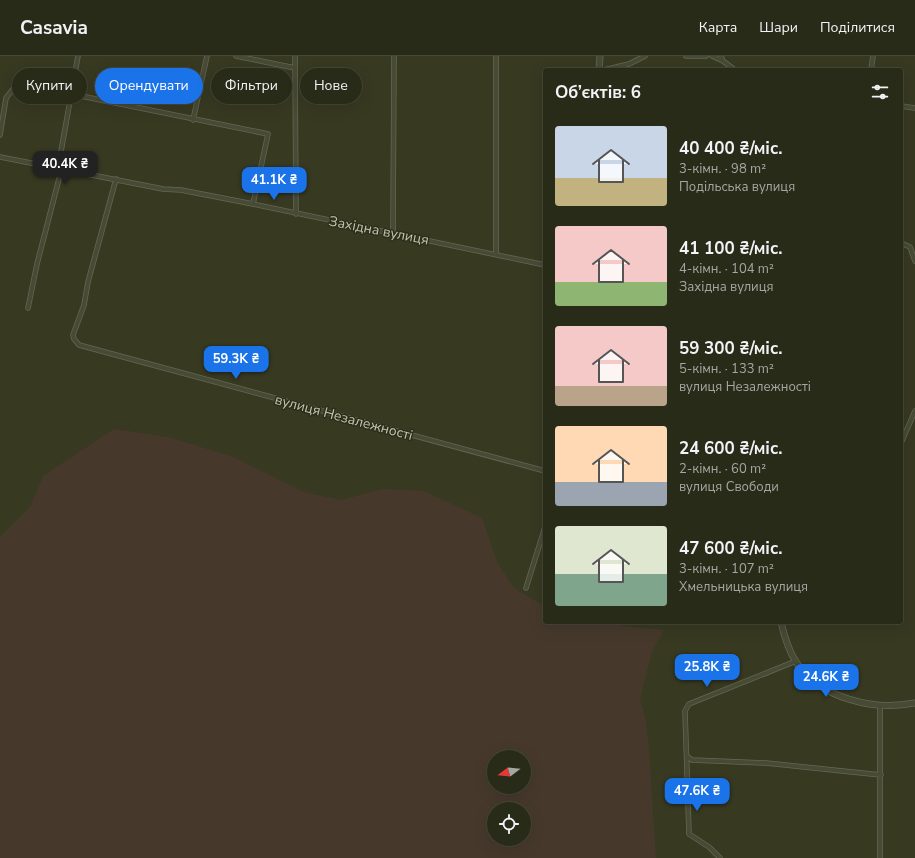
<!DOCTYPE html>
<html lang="uk">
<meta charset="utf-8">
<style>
body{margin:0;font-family:"Nunito Sans",sans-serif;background:#353726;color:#f1f3f6;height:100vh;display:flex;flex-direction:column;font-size:15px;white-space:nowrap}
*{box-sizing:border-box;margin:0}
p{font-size:13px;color:#a5a7a2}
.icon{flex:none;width:22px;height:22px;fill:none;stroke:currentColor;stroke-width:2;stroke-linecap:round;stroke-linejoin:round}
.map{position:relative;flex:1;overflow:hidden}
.details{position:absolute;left:543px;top:12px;width:360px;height:556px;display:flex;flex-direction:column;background:#292b19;border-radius:4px;box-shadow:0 4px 16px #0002,0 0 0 1px #454738}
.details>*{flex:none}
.hud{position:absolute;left:12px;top:12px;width:380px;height:36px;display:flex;gap:8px}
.needle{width:26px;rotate:254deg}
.controls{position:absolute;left:487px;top:694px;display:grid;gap:8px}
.controls a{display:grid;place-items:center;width:44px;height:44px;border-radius:50%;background:#292b19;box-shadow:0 4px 16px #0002,0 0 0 1px #454738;font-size:20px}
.price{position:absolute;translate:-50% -34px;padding:0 9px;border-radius:8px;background:#1a73e8;color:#fff;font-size:13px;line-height:26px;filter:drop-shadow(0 1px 2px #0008)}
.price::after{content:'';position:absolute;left:50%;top:24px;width:12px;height:9px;margin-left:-6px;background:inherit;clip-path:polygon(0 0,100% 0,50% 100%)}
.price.on{background:#222;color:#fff}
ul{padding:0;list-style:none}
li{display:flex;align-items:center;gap:12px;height:100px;padding:0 12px}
li span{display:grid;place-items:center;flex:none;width:112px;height:80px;border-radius:4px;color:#555}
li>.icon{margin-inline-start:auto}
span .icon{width:48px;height:48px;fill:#fffc;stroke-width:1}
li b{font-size:17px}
h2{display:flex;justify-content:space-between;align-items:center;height:48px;padding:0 12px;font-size:17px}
.pill{padding:0 14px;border-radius:18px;background:#292b19;box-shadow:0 4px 16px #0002,0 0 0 1px #454738;font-size:14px;line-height:36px}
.pill.on{background:#1a73e8;color:#fff}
header{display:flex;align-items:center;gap:24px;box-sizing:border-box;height:56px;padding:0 20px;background:#292b19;border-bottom:1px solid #454738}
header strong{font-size:19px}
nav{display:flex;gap:22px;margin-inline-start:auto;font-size:14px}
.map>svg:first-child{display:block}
.green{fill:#46392c;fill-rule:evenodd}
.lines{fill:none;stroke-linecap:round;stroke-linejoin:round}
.minor-casing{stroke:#656853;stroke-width:5.5}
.tertiary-casing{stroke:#656853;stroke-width:7}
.minor{stroke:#474a35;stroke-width:4}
.tertiary{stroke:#474a35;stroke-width:5.5}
.labels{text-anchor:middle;stroke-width:3;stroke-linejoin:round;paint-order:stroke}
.street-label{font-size:14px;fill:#c2c6b0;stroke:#2c2e1a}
</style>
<header>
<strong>Casavia</strong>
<nav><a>Карта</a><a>Шари</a><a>Поділитися</a></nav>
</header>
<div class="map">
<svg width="915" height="802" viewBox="0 0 915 802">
<rect width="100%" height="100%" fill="#373921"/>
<path class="green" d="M114 373 168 381 231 400 304 436 341 444 382 433 424 435 482 462 498 508 515 533 545 550V566H614L623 570 664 574 652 596 640 643 645 660 649 692 656 802H0V481L30 451 43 420ZM494 701H524V731H494ZM494 753H524V783H494Z"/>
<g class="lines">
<g class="minor-casing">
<path id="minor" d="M236 0 295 12
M295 0 296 158
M496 0V197
M686 0H706
M712 0 723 5
M721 0 723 5 735 14
M604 14 629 8 645 0
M871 14 873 0
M71 38 268 78 253 148
M901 50 915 52
M193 64 207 0
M0 79 6 42 13 33 22 31 71 40
M0 101 163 133 181 134 253 148 545 209
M116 123 88 226 84 249 73 279 74 283 79 289 545 415
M393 178 394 0
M901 187 910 191 915 205
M28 252 37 208 60 119V101L78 0
M901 387 915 355
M526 532 545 471
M880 650V802
M688 701 692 704 766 707 881 719
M720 802 709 791 689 778 685 655 689 648 796 605"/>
</g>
<g class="tertiary-casing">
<path id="tertiary" d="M599 14 600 0
M781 566C784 579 789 595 796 606 820 643 875 655 915 647"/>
</g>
<use href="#minor" class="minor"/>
<use href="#tertiary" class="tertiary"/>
</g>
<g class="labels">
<g class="street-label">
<text transform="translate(379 174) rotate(11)" y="5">Західна вулиця</text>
<text transform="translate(344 361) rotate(15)" y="5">вулиця Незалежності</text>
</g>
</g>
</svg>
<div class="controls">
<a><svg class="needle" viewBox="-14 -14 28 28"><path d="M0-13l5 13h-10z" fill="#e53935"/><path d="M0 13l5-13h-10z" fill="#a5a7a2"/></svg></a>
<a><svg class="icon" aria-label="locate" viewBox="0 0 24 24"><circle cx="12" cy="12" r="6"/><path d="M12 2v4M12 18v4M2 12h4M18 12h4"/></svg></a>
</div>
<b class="price on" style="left:65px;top:129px">40.4K ₴</b>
<b class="price" style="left:274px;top:145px">41.1K ₴</b>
<b class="price" style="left:236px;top:324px">59.3K ₴</b>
<b class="price" style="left:707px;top:632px">25.8K ₴</b>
<b class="price" style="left:826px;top:642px">24.6K ₴</b>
<b class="price" style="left:697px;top:756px">47.6K ₴</b>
<div class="hud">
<a class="pill">Купити</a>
<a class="pill on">Орендувати</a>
<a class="pill">Фільтри</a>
<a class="pill">Нове</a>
</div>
<section class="details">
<h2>Об’єктів: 6<svg class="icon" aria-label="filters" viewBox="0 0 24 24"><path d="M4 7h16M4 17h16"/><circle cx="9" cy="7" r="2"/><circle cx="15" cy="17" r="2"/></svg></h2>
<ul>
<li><span style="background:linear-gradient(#c9d6e8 65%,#c2b280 0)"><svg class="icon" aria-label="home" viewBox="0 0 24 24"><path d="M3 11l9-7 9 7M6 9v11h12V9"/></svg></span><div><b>40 400 ₴/міс.</b><p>3-кімн. · 98 m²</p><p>Подільська вулиця</p></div></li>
<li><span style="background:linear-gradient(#f6c9c9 70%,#8fb573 0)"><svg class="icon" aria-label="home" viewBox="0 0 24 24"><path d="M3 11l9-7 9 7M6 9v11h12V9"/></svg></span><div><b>41 100 ₴/міс.</b><p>4-кімн. · 104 m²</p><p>Західна вулиця</p></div></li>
<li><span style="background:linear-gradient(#f6c9c9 75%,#b9a48a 0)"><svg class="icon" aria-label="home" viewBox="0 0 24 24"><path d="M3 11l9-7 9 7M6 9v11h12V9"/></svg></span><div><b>59 300 ₴/міс.</b><p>5-кімн. · 133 m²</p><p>вулиця Незалежності</p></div></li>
<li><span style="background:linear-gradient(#ffd9b3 70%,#9aa5b1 0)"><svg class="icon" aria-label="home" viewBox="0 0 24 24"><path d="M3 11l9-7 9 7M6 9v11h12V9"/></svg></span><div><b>24 600 ₴/міс.</b><p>2-кімн. · 60 m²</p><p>вулиця Свободи</p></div></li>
<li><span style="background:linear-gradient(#dfe7d0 60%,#7fa58c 0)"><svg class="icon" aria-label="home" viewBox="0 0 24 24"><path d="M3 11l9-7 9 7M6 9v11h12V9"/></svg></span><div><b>47 600 ₴/міс.</b><p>3-кімн. · 107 m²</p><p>Хмельницька вулиця</p></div></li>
</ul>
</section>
</div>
